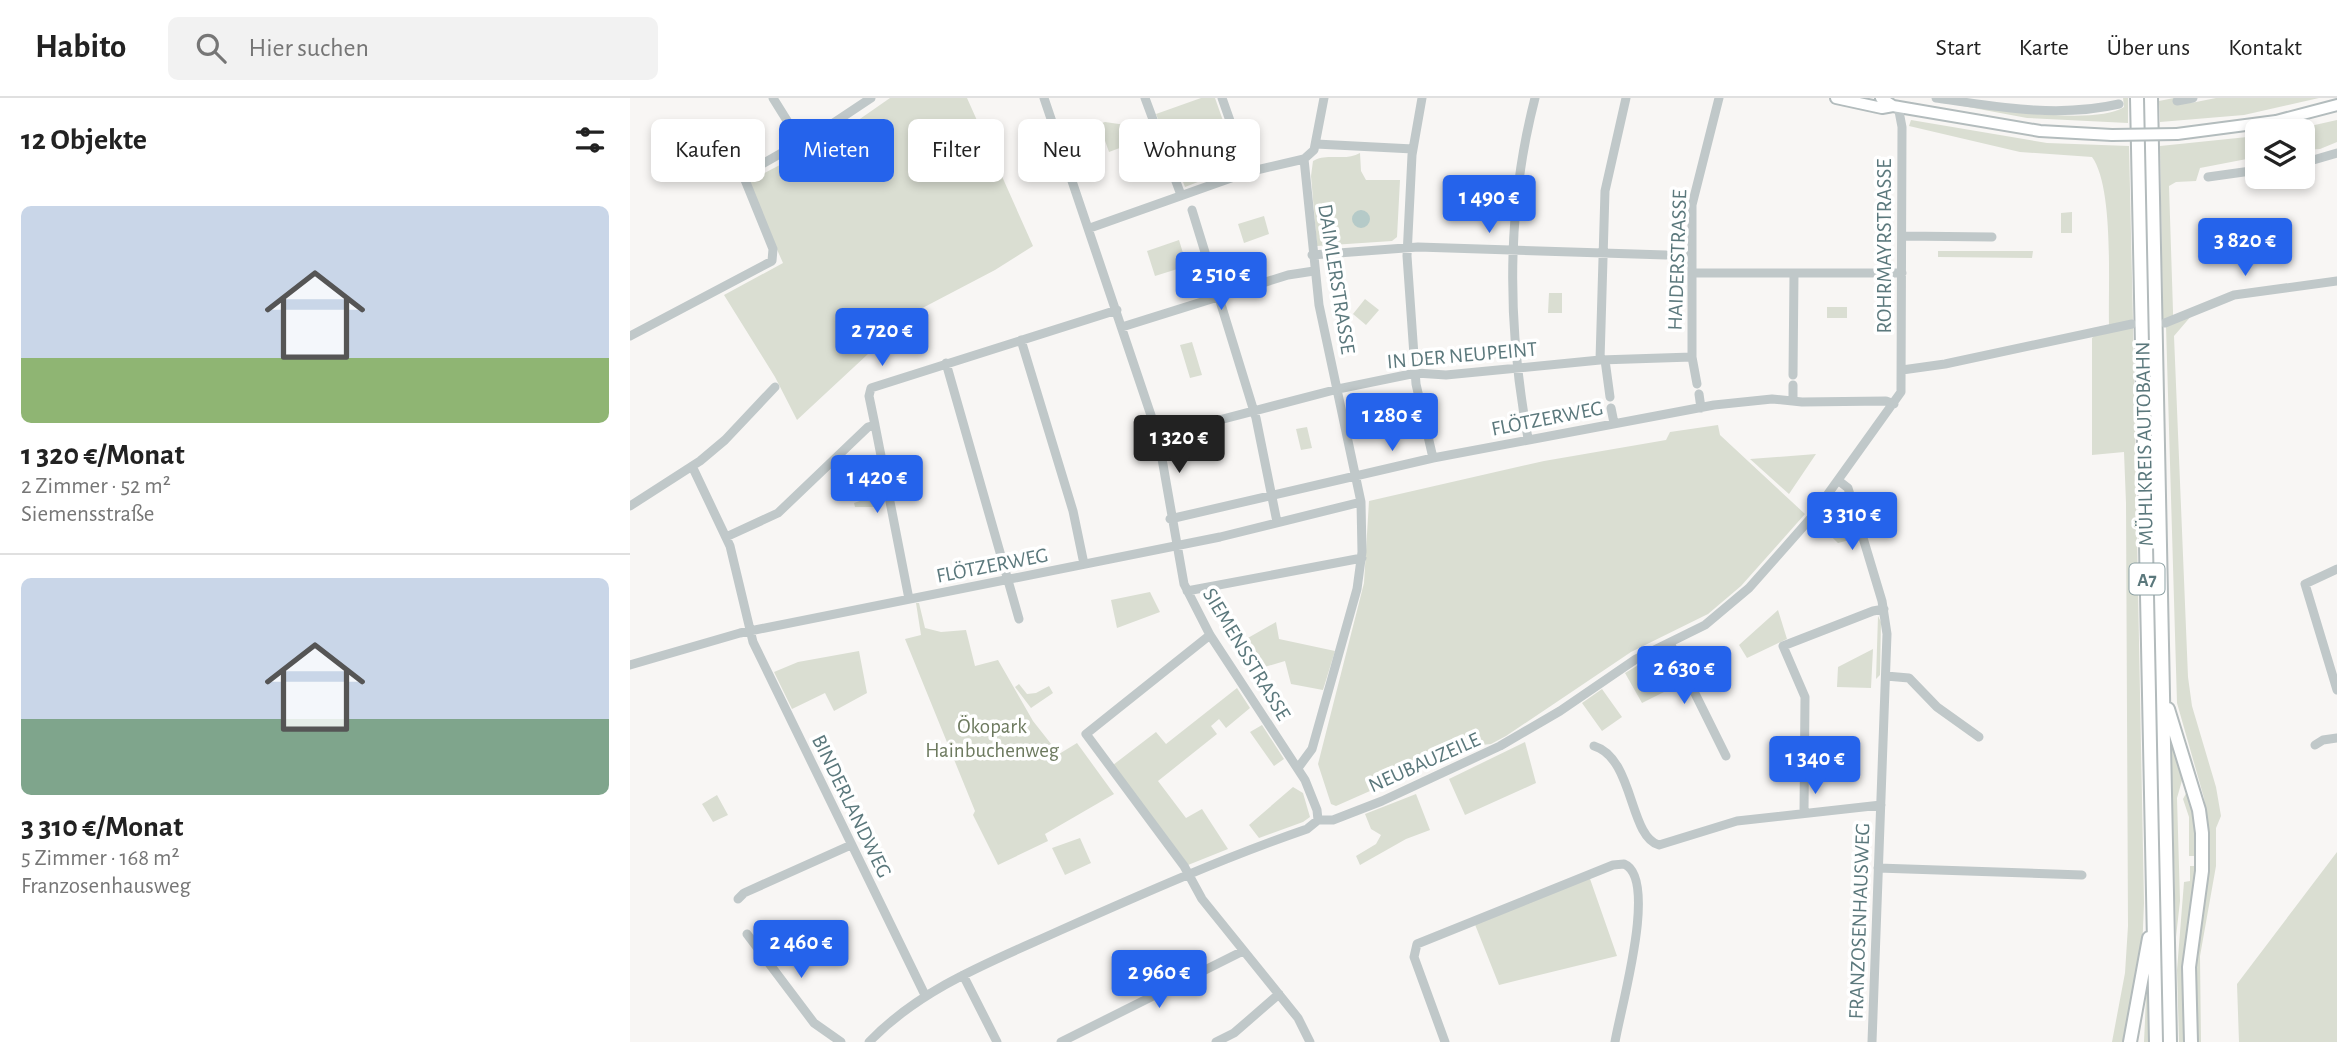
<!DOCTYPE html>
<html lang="de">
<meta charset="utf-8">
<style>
body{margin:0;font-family:"Alegreya Sans",sans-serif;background:#f2f2f2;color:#222;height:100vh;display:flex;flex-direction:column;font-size:26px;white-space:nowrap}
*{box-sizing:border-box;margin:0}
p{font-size:23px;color:#767676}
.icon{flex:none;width:38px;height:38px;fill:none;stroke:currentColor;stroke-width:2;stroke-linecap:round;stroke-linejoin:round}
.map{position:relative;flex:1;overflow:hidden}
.drawer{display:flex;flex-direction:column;background:#fff;width:630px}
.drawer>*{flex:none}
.hud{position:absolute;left:21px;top:21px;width:665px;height:63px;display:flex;gap:14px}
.fabs{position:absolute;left:1615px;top:21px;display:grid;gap:14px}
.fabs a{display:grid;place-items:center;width:70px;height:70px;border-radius:10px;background:#fff;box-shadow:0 4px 10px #0003;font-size:35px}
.price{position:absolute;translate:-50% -60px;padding:0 16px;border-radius:7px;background:#2563eb;color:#fff;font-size:23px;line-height:46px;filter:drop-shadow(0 2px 4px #0008)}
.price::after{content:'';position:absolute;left:50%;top:42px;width:21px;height:16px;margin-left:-10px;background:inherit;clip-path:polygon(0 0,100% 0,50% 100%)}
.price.active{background:#222;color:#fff}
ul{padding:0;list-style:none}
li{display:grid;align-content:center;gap:14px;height:371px;padding:0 21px}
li+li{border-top:2px solid #e0e0e0}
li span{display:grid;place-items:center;height:217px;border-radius:10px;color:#555}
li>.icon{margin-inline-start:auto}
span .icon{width:126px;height:126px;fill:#fffc;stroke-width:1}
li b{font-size:30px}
h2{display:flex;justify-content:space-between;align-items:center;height:84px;padding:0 21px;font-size:30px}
.tag{padding:0 24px;border-radius:10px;background:#fff;box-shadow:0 4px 10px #0003;font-size:24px;line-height:63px}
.tag.active{background:#2563eb;color:#fff}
header{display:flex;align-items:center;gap:42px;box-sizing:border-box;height:98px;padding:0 35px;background:#fff;border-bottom:2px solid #e0e0e0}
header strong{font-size:33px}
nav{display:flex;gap:38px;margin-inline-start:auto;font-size:24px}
.search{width:490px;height:63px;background:#f2f2f2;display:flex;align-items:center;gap:18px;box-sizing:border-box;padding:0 24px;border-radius:10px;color:#767676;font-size:26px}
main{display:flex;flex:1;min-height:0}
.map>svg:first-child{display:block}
.green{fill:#daded2}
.water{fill:#b5cac8}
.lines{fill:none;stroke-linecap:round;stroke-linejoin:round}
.major-casing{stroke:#b3bcbd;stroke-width:14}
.highway-casing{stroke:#b3bbbc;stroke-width:16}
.minor{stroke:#c0c8c9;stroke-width:9}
.major{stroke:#fff;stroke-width:10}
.highway{stroke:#fff;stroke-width:12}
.major-bridge-casing{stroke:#b3bcbd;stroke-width:14;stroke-linecap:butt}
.major-bridge{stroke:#fff;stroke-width:10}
.labels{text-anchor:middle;stroke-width:7;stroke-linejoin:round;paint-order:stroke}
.shield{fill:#fff;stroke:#8ca0a3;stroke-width:2}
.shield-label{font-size:19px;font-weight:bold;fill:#5b787c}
.street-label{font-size:21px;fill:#5b787c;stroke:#fff}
.park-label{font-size:21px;fill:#6d7a5f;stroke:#fff}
</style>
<header>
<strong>Habito</strong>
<div class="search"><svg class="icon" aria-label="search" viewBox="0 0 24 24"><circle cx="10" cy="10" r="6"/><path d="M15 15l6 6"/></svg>Hier suchen</div>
<nav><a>Start</a><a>Karte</a><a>Über uns</a><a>Kontakt</a></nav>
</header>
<main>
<section class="drawer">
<h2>12 Objekte<svg class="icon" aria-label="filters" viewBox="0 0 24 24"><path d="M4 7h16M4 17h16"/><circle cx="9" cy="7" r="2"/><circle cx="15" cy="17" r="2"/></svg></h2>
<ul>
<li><span style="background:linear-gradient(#c9d6e8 70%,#8fb573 0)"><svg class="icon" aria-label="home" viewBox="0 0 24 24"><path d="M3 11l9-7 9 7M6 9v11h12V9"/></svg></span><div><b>1 320 €/Monat</b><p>2 Zimmer · 52 m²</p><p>Siemensstraße</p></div></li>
<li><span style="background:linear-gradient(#c9d6e8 65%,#7fa58c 0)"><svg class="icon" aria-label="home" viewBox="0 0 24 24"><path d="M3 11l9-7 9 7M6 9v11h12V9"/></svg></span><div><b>3 310 €/Monat</b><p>5 Zimmer · 168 m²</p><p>Franzosenhausweg</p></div></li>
</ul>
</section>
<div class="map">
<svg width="1707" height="944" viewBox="0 0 1707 944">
<rect width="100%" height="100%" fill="#f8f6f4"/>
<path class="green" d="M260 0H337L403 148 365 172 281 216 167 322 145 279 94 197 153 165 117 84 204 39Z
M571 0H585L609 68 555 89 526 16Z
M1493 0H1498V25L1397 20 1295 1C1336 7 1462 30 1494 9Z
M1544 0H1560L1561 5 1586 0H1689L1614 17 1530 24 1529 3Z
M1281 22 1417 45 1499 48 1503 224 1479 227C1478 187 1484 89 1462 59L1390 54 1279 28Z
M1707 22V44L1690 51 1673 52V33H1658Z
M475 24 496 27 503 45 479 54 469 26Z
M1627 38V59L1570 70 1566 83 1546 84 1539 88 1543 213V220L1533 223 1530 48Z
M730 55 731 73 736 82H770L767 139 762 143 687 148 681 78 683 63C697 54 715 64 730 55Z
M1442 114V135H1431V115Z
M634 118 639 136 614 145 608 126Z
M549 142 557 168 525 178 517 153Z
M1308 153H1403L1402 160 1308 159Z
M919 195H932V215H918Z
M735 201 749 212 736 227 723 216Z
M1197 209H1217V220H1197Z
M1562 217 1544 238 1558 579 1562 608 1586 689 1591 718 1586 730V768L1570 858 1571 944H1564L1563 873 1578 736 1574 700 1547 605 1536 228Z
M1503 229 1514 805 1512 855 1497 944H1482L1495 875 1498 828 1496 405 1494 354 1462 357V240L1467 236Z
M562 244 572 277 560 280 550 247Z
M1088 327 1090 337 1175 416 1111 488 1078 516 1001 554 876 638 861 646 842 648 706 708 701 706 688 666 734 485 739 403 914 363 1036 342 1040 334Z
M677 329 682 350 671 352 666 331Z
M1186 356 1159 396 1120 361Z
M1212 397 1227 440 1208 445 1187 425 1208 398Z
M244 398 246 409H225L224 405Z
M520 494 530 514 487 530 481 502Z
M286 505H289L295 530 311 534 336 532 345 568 368 562 403 623 429 656 447 645 484 696 415 736 418 743 368 767 343 717 345 713 275 541 291 537Z
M1148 512 1157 541 1117 560 1109 547Z
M1248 518 1251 524 1250 577 1246 581Z
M646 524 649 541 705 553 693 592 661 586 655 563 618 574 602 549Z
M1243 551 1241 590 1207 589 1208 569Z
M229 553 237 595 204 613 195 595 162 611 144 574 168 564Z
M1017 562 1034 594 1012 605 995 575Z
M389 586 397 596 406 595 419 588 423 595 401 610 385 589Z
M607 590 620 610 596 630 589 621 581 628 587 636 528 683 556 720 572 711 598 751 558 767 483 667 526 634 536 646Z
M972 591 992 619 972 633 952 605Z
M632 627 654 661 644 668 620 634Z
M1541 638 1553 679 1547 700 1550 803 1546 839Z
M895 644 906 685 835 717 819 681Z
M1178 648H1206V677H1178Z
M663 689 673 695 680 719 673 724 629 740 619 727Z
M1559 690 1570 744 1558 944H1549L1547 872 1554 784 1560 783V768H1567V758H1559V719L1553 701Z
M786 696 800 732 776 741 730 767 726 758 746 746 751 737 741 731 735 716Z
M87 697 98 717 83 724 72 706Z
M450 740 461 765 435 777 422 750Z
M1707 754V944H1609L1607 886Z
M959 778 987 858 869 887 844 824Z
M1517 879 1519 944H1514Z"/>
<path class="water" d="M567 25 575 43 564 48 561 43 564 39H556L553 31Z
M722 121a9 9 0 1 1 18 0a9 9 0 1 1-18 0Z"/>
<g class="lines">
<g class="major-casing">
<path id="major" d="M1206 0 1252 10 1263 8 1410 33 1482 37
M1251 0 1263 8
M1547 36 1646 23 1707 7"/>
</g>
<g class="highway-casing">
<path id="highway" d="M1507 0 1526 944
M1521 0 1540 944
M1538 611 1569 712 1572 735V773L1559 869 1561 944
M1500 944 1519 840"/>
</g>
<path class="minor" d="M143 0 171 45
M414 0 528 338 554 486 580 537 675 682 687 712 688 722
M515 0 551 97
M592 0 618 74
M792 0 782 57 777 158 786 286 803 360
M1306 0C1367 9 1429 20 1489 6
M1547 3 1563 0
M686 46 783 51
M1673 65 1707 55
M1578 79 1628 72
M562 112 626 320 647 424
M460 130 618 74 674 61 684 52 694 0
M1272 138 1362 139
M682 157 788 149 1036 157
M1048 157 1062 158
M1062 175H1272
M1535 225 1604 197 1707 183
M492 229 658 177 684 173
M0 238 142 163 143 151 113 77 199 28 241 0
M391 242 443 413 454 466
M970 262 975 93 996 0
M975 262 980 299
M316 265 389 521
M1272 272 1315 266 1502 226
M1163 277 1164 175
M1067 286 1062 259V107L1089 0
M1069 296 1071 310
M1163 303V287
M981 310 984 325
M894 317C877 211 878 104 905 0
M245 327 279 501
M896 328 898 341
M528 338 708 291 786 275 816 277 970 262 1062 259
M62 368 100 448 123 544 295 897
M1209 383 1218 390 1252 503 1257 536 1242 944
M0 408 70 363 95 342 145 289
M540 421 803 360 1084 307 1142 301 1172 304 1256 303 1264 306
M96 439 148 415 238 329 245 327 239 298 241 290 487 212
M1707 471 1675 486 1707 592
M557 493 732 460
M580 537 456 636 554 768 572 801 668 920 680 944
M1040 545 1096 658
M0 567 110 535 590 439 731 404
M1256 578 1279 580 1307 609 1349 639
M1685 647 1693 642 1707 640
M964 648C1004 660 999 739 1029 747L1107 723 1251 707
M668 670 682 651 727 491 732 454 731 404 689 207 674 61
M1174 714 1175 599 1153 548 1243 513 1254 511
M1248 770 1452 777
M108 801 114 795 221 747
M117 836 184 925 211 944
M333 877 367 944
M239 944C292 889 363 863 431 832 512 796 593 760 677 731L688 722H703L752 703 870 648 930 613 1006 561 1075 527 1119 490 1180 421 1271 294 1272 29 1268 8
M431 944 613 853
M586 944 604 935 649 896
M815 944 784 859 787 846 983 767 994 766C1029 780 990 912 985 944"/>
<use href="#major" class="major"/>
<use href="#highway" class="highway"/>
<g class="major-bridge-casing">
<path id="major-bridge" d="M1482 37 1547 36"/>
</g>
<use href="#major-bridge" class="major-bridge"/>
</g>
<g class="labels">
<rect class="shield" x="1499.5" y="465.5" width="35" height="31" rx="5"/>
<g class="shield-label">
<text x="1517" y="488">A7</text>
</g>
<g class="street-label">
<text transform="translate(1254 148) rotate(-90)" y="7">ROHRMAYRSTRASSE</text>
<text transform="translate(1047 162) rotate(-88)" y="7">HAIDERSTRASSE</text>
<text transform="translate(707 181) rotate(81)" y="7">DAIMLERSTRASSE</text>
<text transform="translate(832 257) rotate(-5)" y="7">IN DER NEUPEINT</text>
<text transform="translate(917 320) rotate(-11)" y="7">FLÖTZERWEG</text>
<text transform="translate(1514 346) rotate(-91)" y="7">MÜHLKREIS AUTOBAHN</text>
<text transform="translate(362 467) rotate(-11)" y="7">FLÖTZERWEG</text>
<text transform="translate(617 556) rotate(59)" y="7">SIEMENSSTRASSE</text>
<text transform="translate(794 664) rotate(-24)" y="7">NEUBAUZEILE</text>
<text transform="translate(222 708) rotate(64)" y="7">BINDERLANDWEG</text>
<text transform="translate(1229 823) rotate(-88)" y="7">FRANZOSENHAUSWEG</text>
</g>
<g class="park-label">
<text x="362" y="635">Ökopark<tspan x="362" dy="24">Hainbuchenweg</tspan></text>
</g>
</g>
</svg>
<div class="fabs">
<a><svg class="icon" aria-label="layers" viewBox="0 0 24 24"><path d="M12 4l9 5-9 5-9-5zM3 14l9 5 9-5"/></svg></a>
</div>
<b class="price" style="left:859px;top:137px">1 490 €</b>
<b class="price" style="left:1615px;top:180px">3 820 €</b>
<b class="price" style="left:591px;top:214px">2 510 €</b>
<b class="price" style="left:252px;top:270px">2 720 €</b>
<b class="price" style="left:762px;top:355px">1 280 €</b>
<b class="price active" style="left:549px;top:377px">1 320 €</b>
<b class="price" style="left:247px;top:417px">1 420 €</b>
<b class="price" style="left:1222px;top:454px">3 310 €</b>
<b class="price" style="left:1054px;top:608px">2 630 €</b>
<b class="price" style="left:1185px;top:698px">1 340 €</b>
<b class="price" style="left:171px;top:882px">2 460 €</b>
<b class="price" style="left:529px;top:912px">2 960 €</b>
<div class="hud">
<a class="tag">Kaufen</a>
<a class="tag active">Mieten</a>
<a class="tag">Filter</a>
<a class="tag">Neu</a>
<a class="tag">Wohnung</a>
</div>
</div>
</main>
